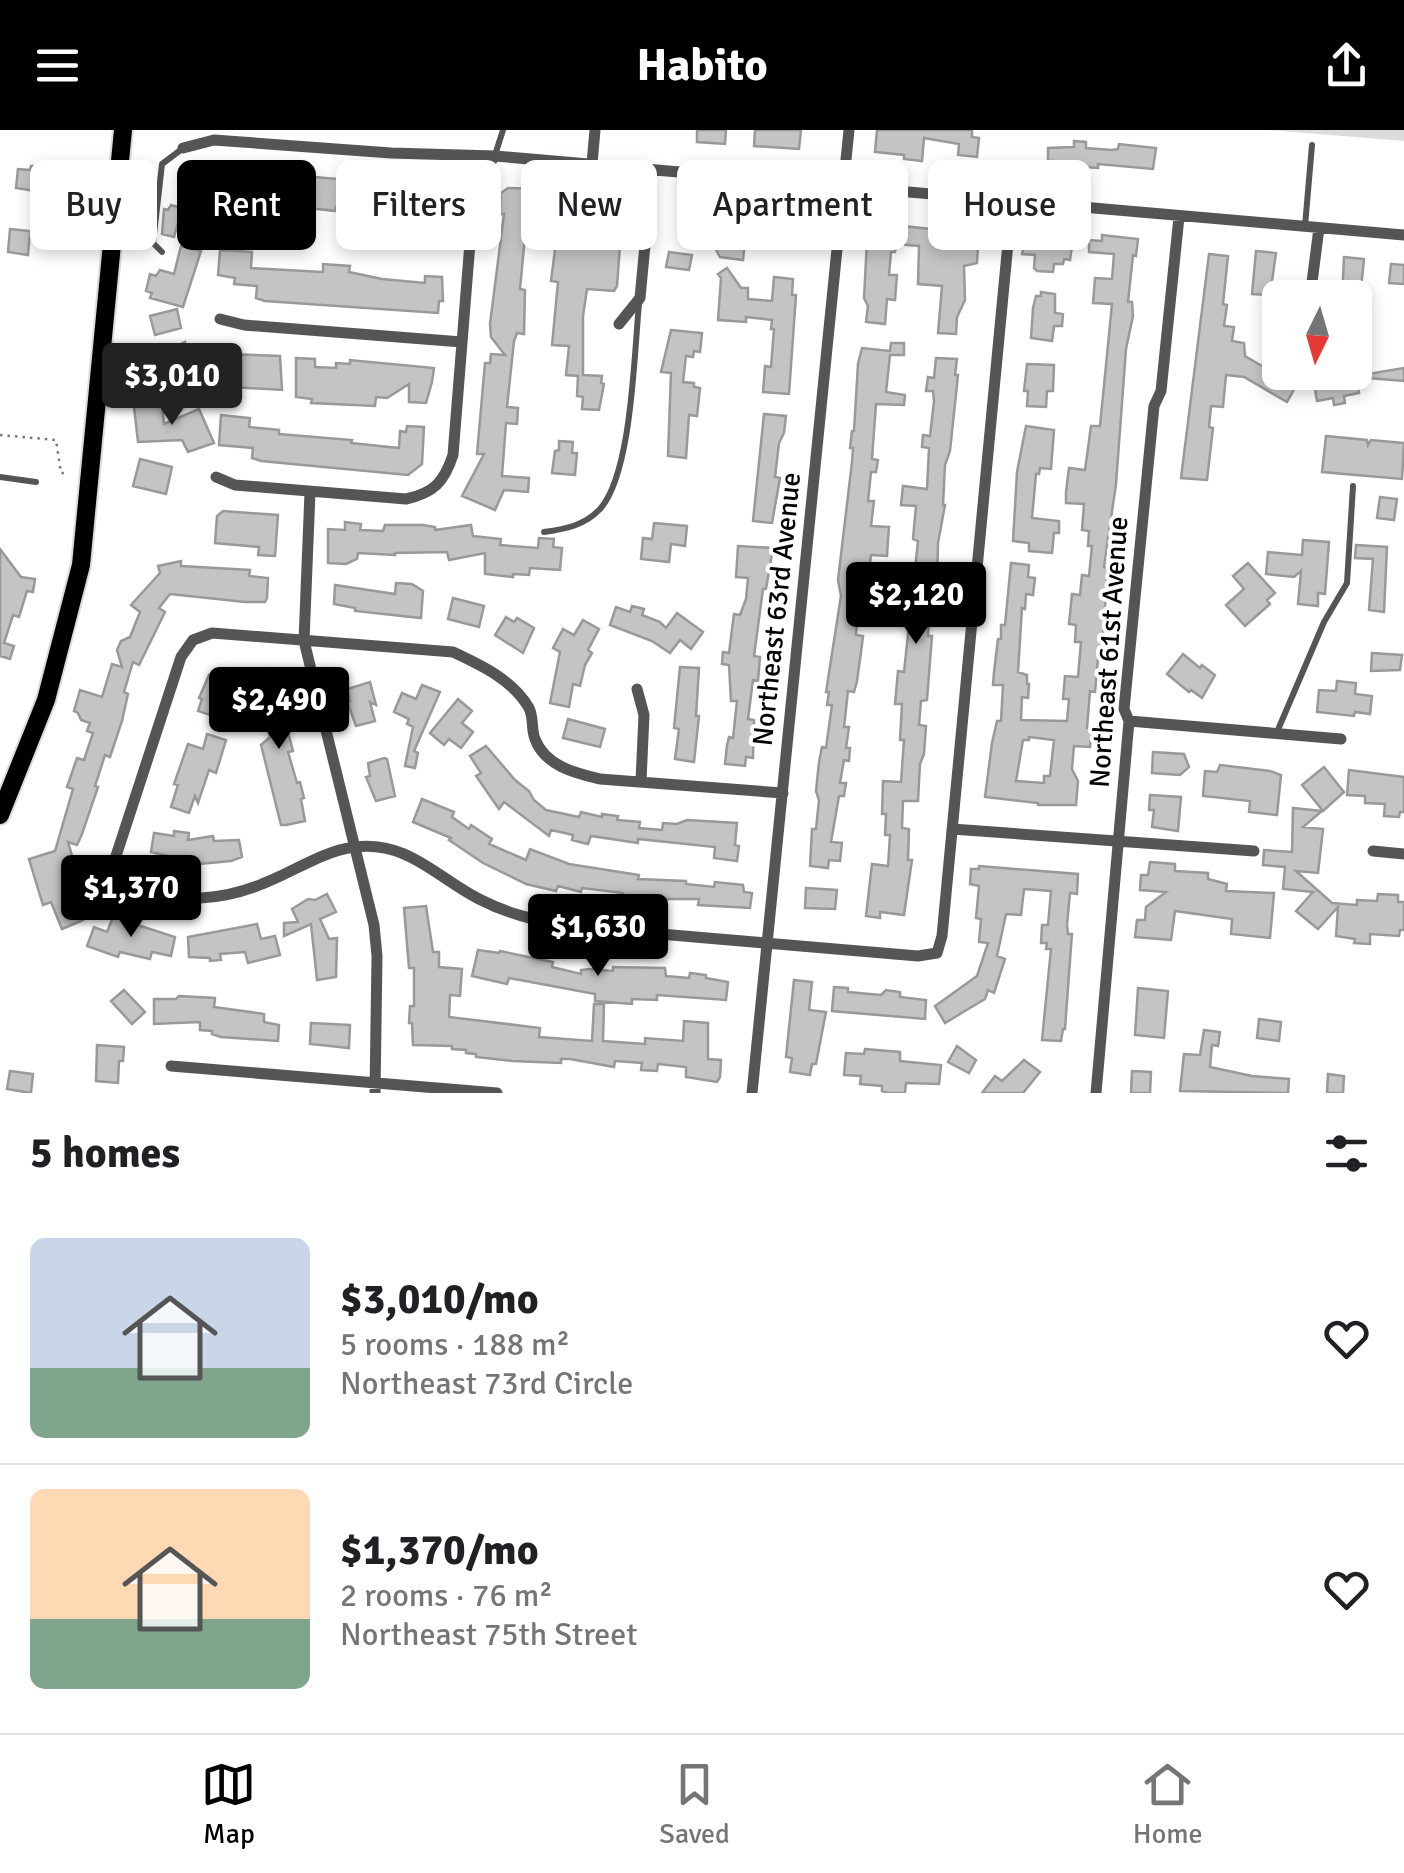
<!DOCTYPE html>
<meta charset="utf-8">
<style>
body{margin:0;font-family:Signika,sans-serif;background:#f2f2f2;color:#202124;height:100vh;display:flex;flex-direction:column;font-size:38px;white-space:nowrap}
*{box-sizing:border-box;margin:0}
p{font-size:32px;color:#757577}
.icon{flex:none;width:55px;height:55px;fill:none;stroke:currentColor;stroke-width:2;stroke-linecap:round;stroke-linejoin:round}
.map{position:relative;height:963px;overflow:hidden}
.sheet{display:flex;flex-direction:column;background:#fff;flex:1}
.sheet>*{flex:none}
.banner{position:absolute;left:30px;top:30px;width:1345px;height:90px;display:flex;gap:20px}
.needle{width:65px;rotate:185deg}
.fabs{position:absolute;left:1262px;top:150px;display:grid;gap:20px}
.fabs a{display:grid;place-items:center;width:110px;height:110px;border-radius:15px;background:#fff;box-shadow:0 5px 15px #0003;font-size:50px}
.price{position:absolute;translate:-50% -85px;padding:0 22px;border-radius:10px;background:#000;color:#fff;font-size:32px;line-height:65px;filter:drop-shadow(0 2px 5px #0008)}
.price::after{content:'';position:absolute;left:50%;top:60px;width:30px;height:22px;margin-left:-15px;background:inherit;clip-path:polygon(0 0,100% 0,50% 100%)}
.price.selected{background:#222;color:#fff}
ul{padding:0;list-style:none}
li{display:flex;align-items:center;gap:30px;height:250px;padding:0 30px}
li+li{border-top:2px solid #e0e0e0}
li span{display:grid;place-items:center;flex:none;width:280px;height:200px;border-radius:15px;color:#555}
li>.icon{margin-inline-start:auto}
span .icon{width:120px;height:120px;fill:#fffc;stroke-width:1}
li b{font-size:42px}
h2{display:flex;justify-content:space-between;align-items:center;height:120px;padding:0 30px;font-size:42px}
.tag{padding:0 35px;border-radius:15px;background:#fff;box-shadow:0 5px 15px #0003;font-size:35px;line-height:90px}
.tag.selected{background:#000;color:#fff}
header{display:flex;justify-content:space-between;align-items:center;height:130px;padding:0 30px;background:#000;color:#fff;font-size:45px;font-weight:700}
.tabs{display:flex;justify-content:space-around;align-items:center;height:140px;border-top:2px solid #e0e0e0;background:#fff;font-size:28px;color:#757577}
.tabs a{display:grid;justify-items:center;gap:5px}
.tabs .selected{color:#000}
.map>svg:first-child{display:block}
.green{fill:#dcdcdc}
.building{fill:#c4c4c4;stroke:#999;stroke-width:2.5;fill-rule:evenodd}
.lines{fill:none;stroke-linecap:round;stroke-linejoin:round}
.primary-casing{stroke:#dbdbdb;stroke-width:22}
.path{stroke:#777;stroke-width:2.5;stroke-dasharray:2.5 5;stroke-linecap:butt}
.service{stroke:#555;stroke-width:6}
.minor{stroke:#555;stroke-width:11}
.primary{stroke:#000;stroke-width:18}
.labels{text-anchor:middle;stroke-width:8;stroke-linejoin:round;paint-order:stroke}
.street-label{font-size:28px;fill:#000;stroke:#fff}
</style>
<header><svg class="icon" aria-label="menu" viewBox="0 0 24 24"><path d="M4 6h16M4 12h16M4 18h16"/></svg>Habito<svg class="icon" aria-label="share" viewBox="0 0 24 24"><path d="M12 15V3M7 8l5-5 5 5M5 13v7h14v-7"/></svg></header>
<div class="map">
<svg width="1404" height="963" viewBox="0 0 1404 963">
<rect width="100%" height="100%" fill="#fff"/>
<path class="green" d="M1270 0H1404V11Z"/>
<path class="building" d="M697 0H726L725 14 697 12Z
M755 0H801L799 19 754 16Z
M877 0H972V7L979 8 977 27 958 25 959 14 924 8 922 31 904 29V25L875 22Z
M1074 11 1086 12V18L1112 20 1118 19 1119 14 1156 18 1153 39 1098 34V38L1083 37 1082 41 1052 39 1053 31H1048V18L1074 17Z
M31 36 71 38 70 45H76L74 62 54 60V64L16 58 18 39 30 40Z
M230 40 275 43 274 48 304 51V46L383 53V64L403 67 405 73 404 81 407 82 405 95H401L399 117 384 115 386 88 370 87 371 80 336 77V81L270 74 269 80 254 79 251 91 242 96 236 87 223 86 226 51 229 52Z
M195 49 218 51 209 85 193 84Z
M430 52 446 53 444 94 427 92Z
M508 58 541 59 539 86H527L520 159 525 160 524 204 517 203 514 211 507 277 518 278 517 294 506 293 502 346 529 348 528 362 504 360 495 380 462 366 484 324H477L485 233H490L491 224 505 225 491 207 490 194 504 84H500L501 63Z
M596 60 624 62 617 156 614 161 587 159 583 186V245L602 246 601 253 604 254 599 280 582 279 583 267 577 266 578 246 566 245 569 216 552 215 558 152 551 151 559 88 566 78 594 80Z
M171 75 182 78 174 107 162 104 164 79 168 80Z
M777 84 804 89 802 114 776 111V105L761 104 763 85Z
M868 92 931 99V96L968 99 967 115 978 116 977 133 964 136 965 170 957 187 956 204 938 203 942 156 918 154 919 116 896 114 895 122H891L889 145H897L895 170 887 169 885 194 866 192 868 176 864 168Z
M721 98 746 101 743 130 720 127 715 118 706 117 708 104 720 106Z
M10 99 30 101 28 125 8 122Z
M1027 100 1039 101 1038 107 1073 109 1070 130 1064 129 1063 134H1054L1053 142 1037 141 1034 138 1035 125 1022 124Z
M1102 105 1138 109 1136 126 1133 125 1128 172H1132L1133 186 1126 219 1116 354 1104 437 1108 438 1101 529H1098L1095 562 1090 561 1087 598H1092L1090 617 1074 616 1072 639 1078 651 1076 675H1038V673L985 667 992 613 997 591H1001L1003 555H993L994 542 998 509H1001V495H1005L1011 433 1029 435 1028 447 1035 448 1033 465 1026 464 1025 479 1022 478 1018 542 1027 545V554H1029L1028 568 1022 567 1021 590 1067 591 1069 569H1063L1065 546 1078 547 1081 512H1075L1076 495 1069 494 1072 464 1080 465 1082 445 1089 446 1092 416H1088L1089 401 1082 400 1084 374 1066 373V362L1069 338 1085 340 1091 296H1100L1112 174 1093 173 1095 148 1112 149 1114 124 1089 122V110L1102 111ZM1029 607 1054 610 1050 646H1044V653L1016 651 1023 610H1029Z
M181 116 201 121 183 177 150 168 152 163 146 161 150 144 156 146 160 140 174 144Z
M220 120 252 122 251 138 323 142V134L350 136 349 142 382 149 425 153V146L442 147 443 171H439L438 183 265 171 256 168 257 156 234 154 235 148 218 145Z
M1256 121 1276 123 1270 165 1252 164Z
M669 122 692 125 689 140 666 137Z
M1209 124 1228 126 1223 174 1227 175 1224 196 1234 197 1232 211 1244 213 1245 226 1296 256 1287 272 1244 247 1226 245 1223 277 1211 276 1209 297 1213 298 1207 350 1181 348Z
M1344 127 1364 129 1360 168H1342Z
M1391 134 1404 135V154L1389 153Z
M727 138 741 158H748V169L772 171 774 147 793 149 792 165H796L789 264 763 262 765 236 771 237 774 199H771L772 190 746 187V192L718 190 721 148 718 144Z
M1041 162 1055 164V183L1063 184 1062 196H1054L1052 211 1031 208 1033 178 1036 166H1041Z
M177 179 181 198 155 205 150 186Z
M671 200 702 203 700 222 694 221 693 227 686 226 683 252 694 253V257L700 258 697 286 689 285 686 328 668 326 671 243 661 242Z
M185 212 186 220 227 229V224L280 226 282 260 214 256 213 260 186 254 191 232 162 246 153 228Z
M891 213H904V225H890L886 262 905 265 904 275 876 274 872 329 878 330 876 342H871L868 371H874L871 396 889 397 888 410 887 426 871 425 869 443H861L856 505 863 506 861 522 857 551 854 562 848 561 844 597H849L846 618H850L849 631 844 630 840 653H846L844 666H839L831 712 842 713 840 731 829 730 828 738 810 736 812 699H816L819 670 816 661 819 632 822 617 826 618 832 575H827L829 562H826L841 466 838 450 852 332 853 318H850L852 301H854L858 234 862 218 890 221Z
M296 228 315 229V237L336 238V233L350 234V230L434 238 432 252 426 273 409 272V254L387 268 376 267 375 276 311 273 312 269 296 267Z
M936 228 957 229 955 245H958L950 321 945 335 943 375H945L938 413 937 458H934L933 474H930L928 506H932L927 570 921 571 919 595 926 596 924 624 920 634 918 671H903L902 698 909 699 908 730H912L904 785 880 782V788L866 786 872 734 888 736 890 705H885L886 684H882L883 651 901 652 904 610H900L902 574H895L898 541 904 542 918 411 913 409 916 376 901 375 903 356 927 359 929 318 922 317 923 305 930 306 934 271 933 261H926L928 247 934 248Z
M1027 234 1054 235 1053 261H1047L1046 277 1027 276 1028 261H1024Z
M1404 238V251L1369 248 1368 244Z
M1356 246 1359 263 1344 266 1345 273 1334 275 1333 268 1317 271 1314 253Z
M162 274 164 294 199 279 214 313 188 322 182 310 138 312 134 277Z
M764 284 786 286 784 303 779 313 775 347 780 348 772 393 753 391Z
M221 285 250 288 249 297 279 300V304L352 310 351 313 399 318 400 301 406 302 407 296 424 297 422 334 408 345 261 331 252 328 253 318 219 315Z
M1026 296 1054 300 1051 339 1040 338 1039 344H1036L1032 388 1059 391V403H1054L1052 423 1029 421V413L1013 411 1017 342Z
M1326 306 1367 310 1368 315 1371 310 1404 313 1402 349 1322 342Z
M559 311 573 312 572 323H577L575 345 552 343 555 321 559 320Z
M140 329 172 337 166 364 133 356Z
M1380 367 1397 369 1394 390 1377 388Z
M223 381 278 385 275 426 258 425 259 417 215 413 217 386Z
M345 392 361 394 360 400 383 401 385 395H423L435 397V400L471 395 473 406 501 409 500 415 538 418 539 408 554 409 553 417 562 418 560 440 530 438 529 445 513 444V447L485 444V423L449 430 447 422 395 423V425L358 423 357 429 346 434 328 433V399L345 400Z
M654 393 687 396 685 416 671 414 669 432 641 429 643 408 652 409Z
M1303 410 1329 412 1325 464 1318 463V476L1298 474 1301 441 1294 447 1266 444 1268 422 1302 425Z
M1356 415 1387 417 1384 482 1369 480 1373 429 1355 428Z
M738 416 773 418 766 459H763L754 526 760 527 758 551 753 550 748 589 754 590 753 628 746 627 745 636 725 634 727 615 729 607 733 608 737 571H731L729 535 722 534 723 522 729 523 734 484 740 485 746 469 748 448 736 447Z
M0 419 21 447 35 449 33 462 27 461 19 487 13 485 4 513 14 516 10 529 0 526Z
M181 431V436L250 440 249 446 268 448 267 468 265 472H245L170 464 159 478 165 482 139 535 133 532 124 562 128 564 122 591 110 627 105 625 95 656 98 657 82 704 77 715 68 712 79 749 77 750 86 770 78 779 83 790 62 799 51 772 43 775 29 729 55 721 73 659 67 657 77 628 84 630 93 603 87 601 90 593 81 590 78 583 74 581 80 560 102 567 112 534 122 537 117 520 121 511 130 507 140 482 131 475 160 443 158 436Z
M1248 433 1275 463 1267 470 1270 474 1245 496 1226 475 1244 459 1233 446Z
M396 453 412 454 423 461 421 488 355 481V478L334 474 335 455 395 464Z
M453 468 484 476 479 497 448 489Z
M632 476 644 479 642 485 660 492 666 498 677 483 703 502 691 519 680 510 670 523 652 511 610 495 616 477 630 482Z
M506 487 514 492 517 488 534 498 523 523 495 505Z
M583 490 599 499 588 520 592 523 585 535 580 556 573 554 569 577 550 573 560 522 553 518 563 499 574 505Z
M1372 523 1402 525 1400 540 1371 541Z
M1183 524 1200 538 1202 535 1215 545 1202 568 1191 560 1189 562 1167 544Z
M680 537 699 538 696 586H699L694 632 675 629 679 599 674 598Z
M268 538 277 558 282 557 286 570 280 572 293 621 288 622 297 653 300 652 304 668 301 669 305 691 286 695H281L261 615 270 607 262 577 256 578 253 568 259 566 256 542Z
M209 545 228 551 223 566 229 568 225 580 219 578 216 587 198 581 202 569 199 568Z
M1337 551 1356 553 1355 564 1372 566 1370 584 1355 582 1354 586 1317 582 1319 560 1336 561Z
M370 552 376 575 370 572 375 591 356 596 347 571H350L347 559Z
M422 555 440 562 414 621 418 623 415 638 405 636 413 597 407 594 409 589 394 582 402 563 416 569Z
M458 569 472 581 462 593 473 602 461 618 449 609 444 615 430 603Z
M568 589 605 599 600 617 563 608Z
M207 604 226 610 216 643 209 640 198 673 195 666 189 683 171 677 178 655 174 654 188 614 203 619Z
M486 616 515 650 529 661 534 670 546 680 579 687 581 682 602 687V684L618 686 617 690 640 692 639 698 662 700 663 693 677 694 687 690 737 693 735 715 739 716 737 731 714 728 715 717 638 709V713L591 706 588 714 572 710 573 705 551 700 549 706 504 672 499 679 476 646 481 643 470 626Z
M1153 622 1184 624 1189 637 1180 645 1152 643Z
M384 628 387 629 395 666 376 671 366 647 370 646 368 633Z
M1220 635 1270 641 1281 645 1277 685 1249 682 1250 671 1203 666 1205 641 1217 642Z
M1324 637 1344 662 1323 681 1302 655Z
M1349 640 1404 647V682H1400L1399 687 1384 686 1385 674 1365 673V666L1347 665Z
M1150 665 1181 667 1178 701 1152 697 1154 680H1149Z
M422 669 454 682 452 687 469 699 471 695 492 709 489 714 526 730 530 719 569 734 639 745 638 749 686 751V754L714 757 715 752 743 755 744 762 752 763 750 778 698 775 699 769H636L622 768 623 763 582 758 581 762 558 756 556 761 526 754 483 733 449 710 451 708 413 692Z
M1293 678 1322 681 1303 697 1323 699 1318 743 1296 741 1332 773 1357 775V770L1377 771 1378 764 1398 765V772H1404V800H1400L1399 806 1370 804V814L1354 813 1355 809 1336 806 1338 777 1318 799 1296 781 1313 762 1283 759 1285 737 1263 735 1264 720 1292 722Z
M174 701 189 703 188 710 213 706 214 711 239 710 242 727 231 731 199 734 172 730V727L151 722 154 703 174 706Z
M1150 732 1175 734V741L1208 743V749L1227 754 1226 761 1274 763 1270 808 1231 804 1232 789 1175 781 1171 810 1135 807 1137 790H1145L1146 777 1166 762 1140 760 1141 745H1148Z
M979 736 1078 744 1077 764 1070 763 1067 795 1068 804H1072L1069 844 1065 899H1063L1061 911 1042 910 1051 819H1046L1047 813H1041L1042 795H1048L1051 761 1024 759 1021 785 1006 784 997 826 1005 829 994 863 988 860 985 869 945 893 935 876 977 846 988 813 979 812 981 789 976 788 979 756 970 754 971 739H979Z
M806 758 837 760 835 779 805 778Z
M327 764 336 782 320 789 329 809 337 808 336 847 317 850 311 794 284 806V793L298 792 292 779 308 769 315 770Z
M426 776 433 822H439V837L462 839 460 866 450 865 449 887 540 898 539 907 592 911 594 874H604L603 911 645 914V908L683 911 684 891 708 893V929L721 930 720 947 717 952 686 947V937L658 934 657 941 641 940 642 933 615 931 614 937 570 929H561V933L512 931 476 927V924L466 923V920L452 919V916L413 915 412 893H409L410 876H414V838H409L404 778Z
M113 787 175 807 171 826 152 822 150 829 120 822 118 827 87 816 94 797 107 802Z
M257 794 261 809 275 806 280 825 248 833 245 822 220 824 221 830 210 831V828L189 827 188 807Z
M478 820 499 823 500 821 553 832 552 837 581 844V840L589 839 613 841V837L665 838 666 846 689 848 690 843 706 845V848L728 852 726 870 657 865V870L632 869V874L595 871V864L509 848 507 854 472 846Z
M794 850 812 852 809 880 826 882 816 934H812L810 945 790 942 792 928 786 927Z
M834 857 848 858V862L881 865 886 860 900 862V867L926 870 925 889 832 881Z
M1138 858 1168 861 1164 908 1135 905Z
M124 860 145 882 132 894 111 871Z
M179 866 215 868 214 877 264 884V892L279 895 278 911 221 907 212 904V901L200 900V892L154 894V869H176Z
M1259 889 1281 892 1279 911 1257 908Z
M311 893 350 895 349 918 310 914Z
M1204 900 1220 902 1218 916 1212 915 1210 937 1252 946 1289 949 1288 963 1180 961 1184 924 1200 925Z
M97 915 124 917 123 931H119L118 953 96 951Z
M957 916 976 930 969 943 948 932Z
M865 919 900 922V931L941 935 939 954 906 953 905 963H888L882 961V956L860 954 861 946 844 945 846 923 864 924Z
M1024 930 1040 942 1023 963H982L995 946 1002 951Z
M10 941 33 944 31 963 7 959Z
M1132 941 1151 942 1150 963H1131Z
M1328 944 1344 946 1343 963H1327Z"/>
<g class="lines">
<g class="primary-casing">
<path id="primary" d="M0 685 46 570 81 435 123 0"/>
</g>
<path class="path" d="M0 305 56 310 61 343H66"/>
<path class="service" d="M495 25 503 0
M1305 96 1312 15
M162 122 153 113 162 34 182 19
M0 347 36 352
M544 402C565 399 584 396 600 379 632 343 634 224 639 174
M1277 602 1324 492 1347 453 1353 356"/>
<path class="minor" d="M183 18 214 10 391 23 495 26 1404 105
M592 34 595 0
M1310 168 1319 98
M220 189 244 195 462 212
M619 194 640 168 652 41
M216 347 235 355 406 369C434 363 444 352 453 325L474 63 477 50 495 26
M310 362 304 511 374 795 377 826 375 963
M637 559 644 585 641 651
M1129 591 1341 609
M783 663 600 649C575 643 545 636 535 609 531 599 534 588 529 578 513 550 481 535 453 522L212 503 193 510 181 527 116 726 117 742C122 747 128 755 134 758 170 776 226 769 262 754 294 742 320 722 354 717 407 710 436 747 479 769 508 784 535 790 566 796L918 826 937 823 942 806 1012 71
M952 699 1254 721
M1373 721 1404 724
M171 936 497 963
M752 963 849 0
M1096 963 1129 591 1124 579 1154 276 1161 261 1179 87"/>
<use href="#primary" class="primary"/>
</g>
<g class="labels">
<g class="street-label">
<text transform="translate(776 479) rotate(-84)" y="10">Northeast 63rd Avenue</text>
<text transform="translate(1108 522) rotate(-86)" y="10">Northeast 61st Avenue</text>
</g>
</g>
</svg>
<div class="fabs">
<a><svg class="needle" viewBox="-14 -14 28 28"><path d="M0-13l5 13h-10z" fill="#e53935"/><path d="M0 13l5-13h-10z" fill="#757577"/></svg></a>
</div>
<b class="price selected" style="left:172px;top:298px">$3,010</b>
<b class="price" style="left:916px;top:517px">$2,120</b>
<b class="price" style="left:279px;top:622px">$2,490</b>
<b class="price" style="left:131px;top:810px">$1,370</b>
<b class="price" style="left:598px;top:849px">$1,630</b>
<div class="banner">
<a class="tag">Buy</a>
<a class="tag selected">Rent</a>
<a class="tag">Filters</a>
<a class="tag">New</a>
<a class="tag">Apartment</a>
<a class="tag">House</a>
</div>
</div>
<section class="sheet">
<h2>5 homes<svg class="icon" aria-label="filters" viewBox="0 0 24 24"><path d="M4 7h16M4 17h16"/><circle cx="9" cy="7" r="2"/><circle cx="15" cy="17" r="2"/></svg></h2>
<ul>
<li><span style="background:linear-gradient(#c9d6e8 65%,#7fa58c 0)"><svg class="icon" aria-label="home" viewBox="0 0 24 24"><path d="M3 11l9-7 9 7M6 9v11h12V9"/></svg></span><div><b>$3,010/mo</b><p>5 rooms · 188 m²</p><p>Northeast 73rd Circle</p></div><svg class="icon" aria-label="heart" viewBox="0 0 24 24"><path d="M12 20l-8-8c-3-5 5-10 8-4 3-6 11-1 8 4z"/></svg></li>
<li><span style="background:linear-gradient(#ffd9b3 65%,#7fa58c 0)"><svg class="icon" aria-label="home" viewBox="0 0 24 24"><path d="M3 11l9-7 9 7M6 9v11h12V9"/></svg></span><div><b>$1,370/mo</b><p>2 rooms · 76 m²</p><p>Northeast 75th Street</p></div><svg class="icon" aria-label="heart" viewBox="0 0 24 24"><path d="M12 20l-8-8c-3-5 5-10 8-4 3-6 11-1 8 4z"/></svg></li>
</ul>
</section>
<nav class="tabs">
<a class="selected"><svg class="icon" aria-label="map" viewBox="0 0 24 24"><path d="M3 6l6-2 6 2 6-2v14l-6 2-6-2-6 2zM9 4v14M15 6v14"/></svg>Map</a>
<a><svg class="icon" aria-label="saved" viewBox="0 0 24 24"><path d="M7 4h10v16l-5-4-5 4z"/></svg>Saved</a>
<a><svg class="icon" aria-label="home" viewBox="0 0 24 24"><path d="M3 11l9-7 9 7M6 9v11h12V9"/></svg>Home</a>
</nav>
